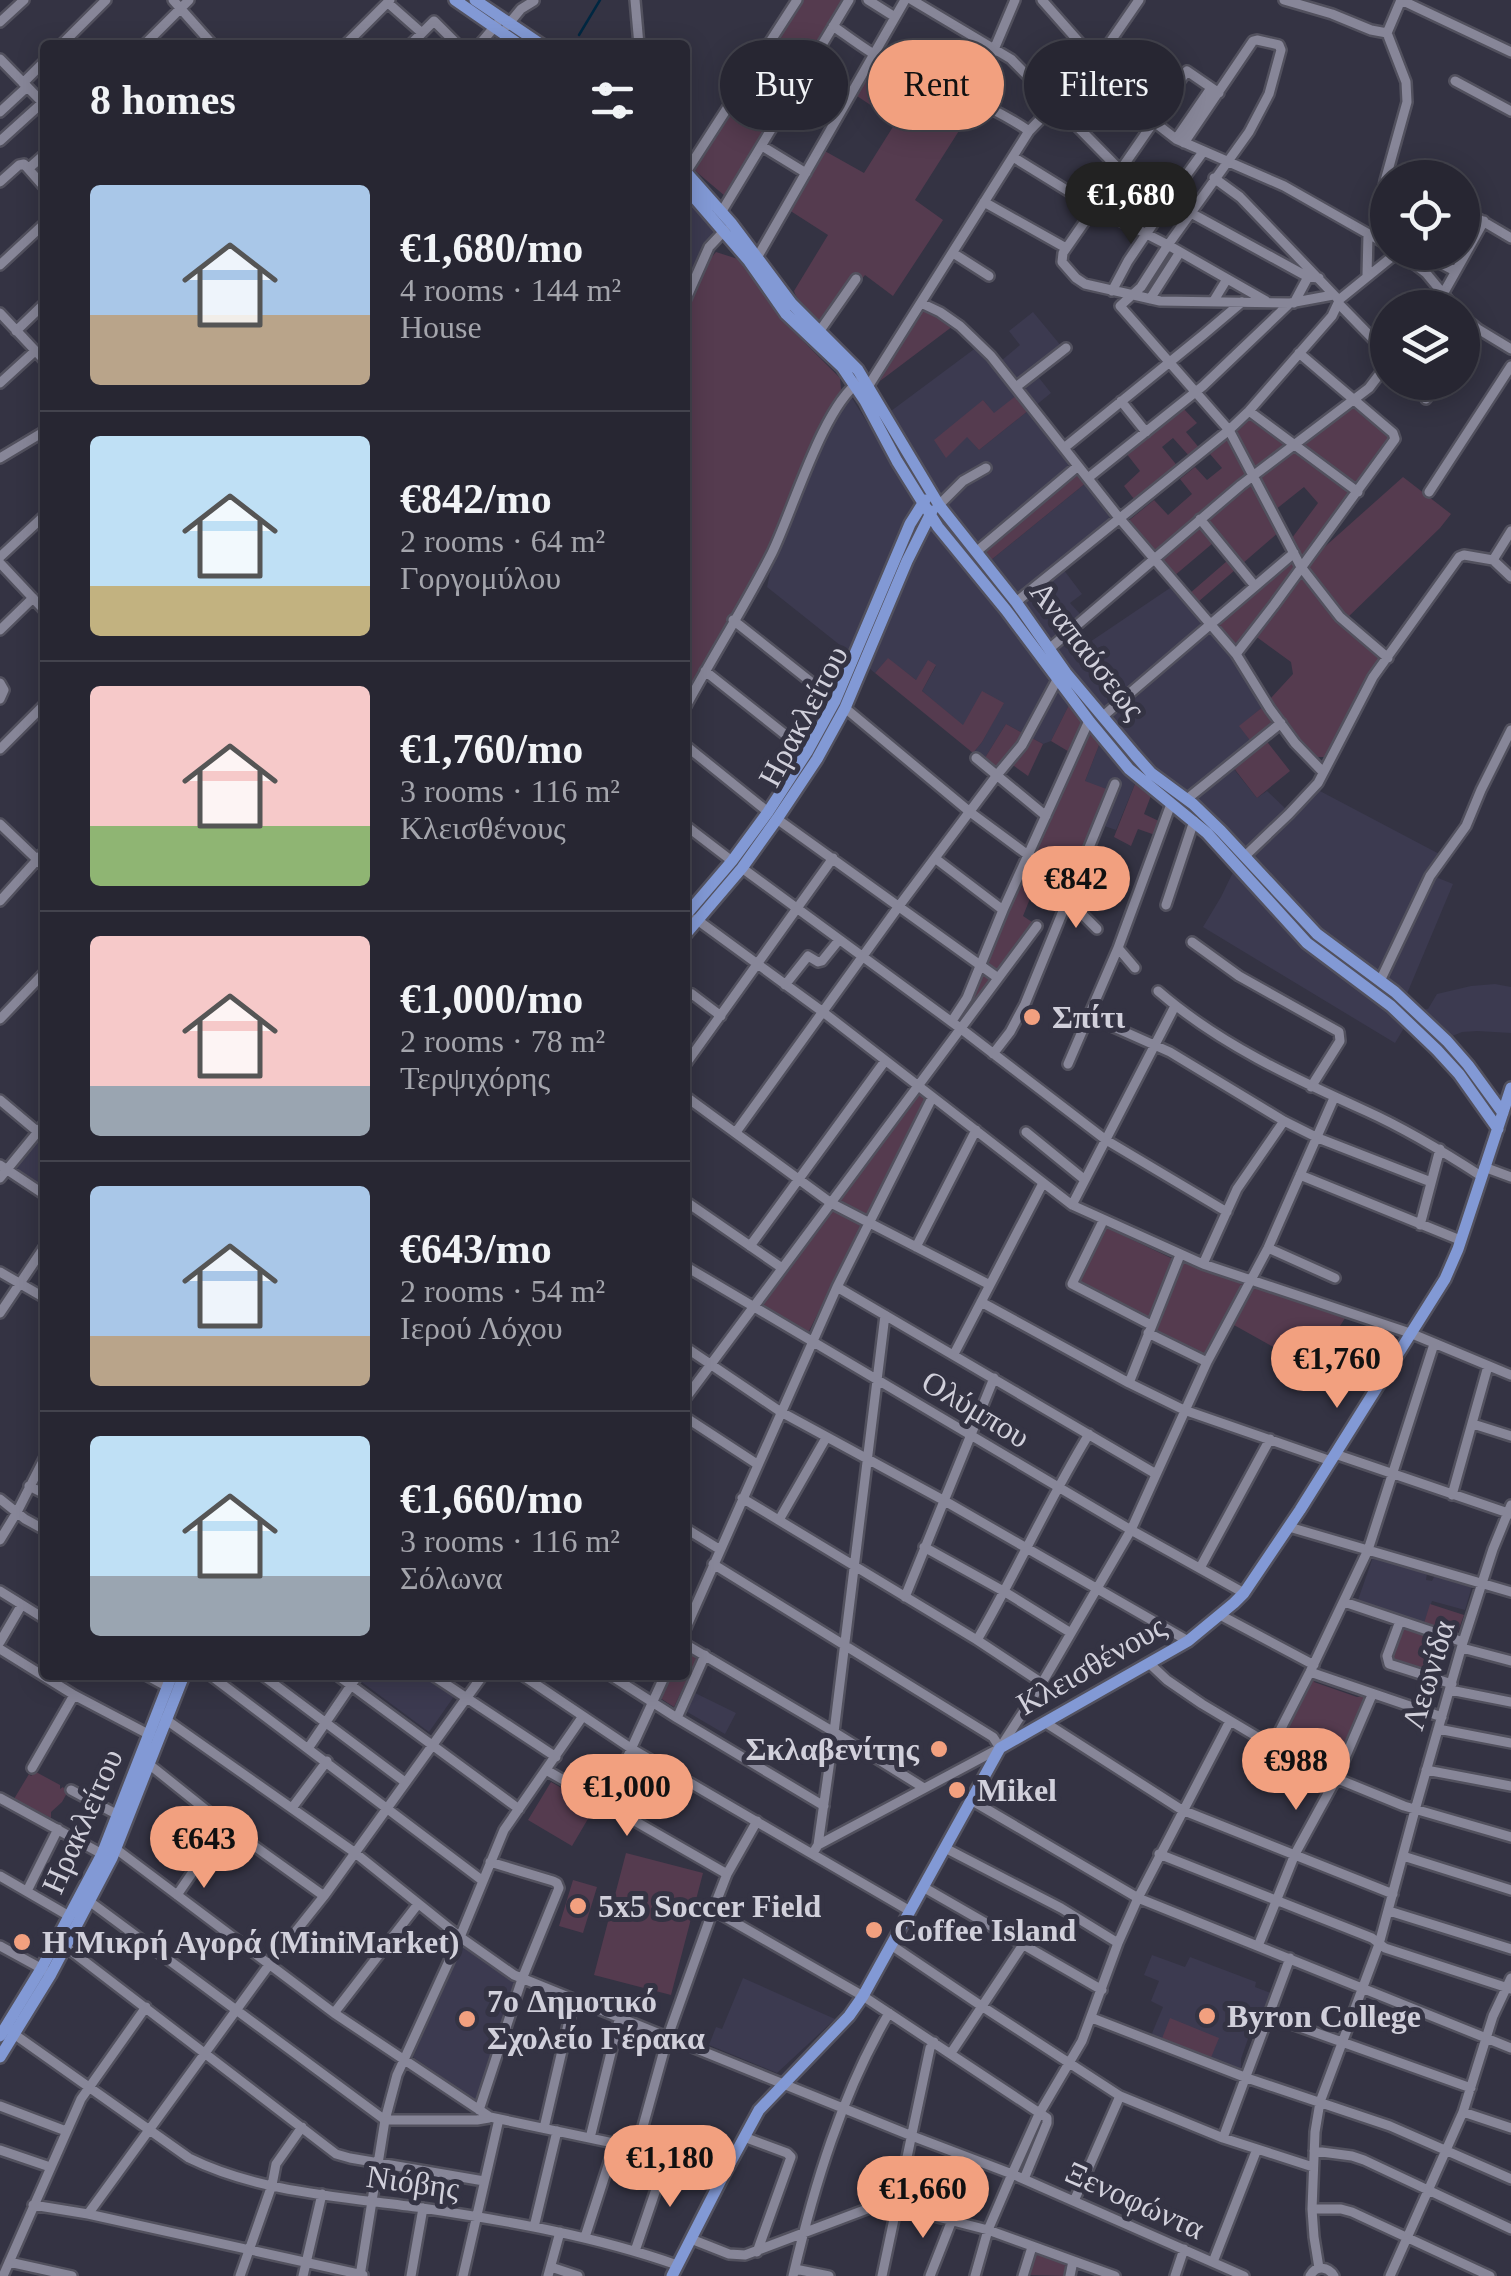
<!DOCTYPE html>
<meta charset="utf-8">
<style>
body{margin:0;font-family:Georgia,serif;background:#33323e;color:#f1f3f6;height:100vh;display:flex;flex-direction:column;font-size:38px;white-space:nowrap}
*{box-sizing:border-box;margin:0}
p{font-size:32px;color:#a4a5ac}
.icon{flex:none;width:55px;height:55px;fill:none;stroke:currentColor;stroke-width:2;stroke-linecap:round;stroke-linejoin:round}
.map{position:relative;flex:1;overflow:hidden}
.side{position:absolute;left:40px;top:40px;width:650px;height:1640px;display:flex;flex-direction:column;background:#272632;border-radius:10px;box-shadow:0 5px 25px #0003,0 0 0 2px #43434d}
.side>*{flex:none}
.hud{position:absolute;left:720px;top:40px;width:640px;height:90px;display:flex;gap:20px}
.buttons{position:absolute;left:1370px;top:160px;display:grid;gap:20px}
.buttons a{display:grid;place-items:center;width:110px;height:110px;border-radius:50%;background:#272632;box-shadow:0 5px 25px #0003,0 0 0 2px #43434d;font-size:50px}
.price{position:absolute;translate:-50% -85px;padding:0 22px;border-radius:35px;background:#f2a07f;color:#111;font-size:32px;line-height:65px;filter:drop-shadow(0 2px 5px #0008)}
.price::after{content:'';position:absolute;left:50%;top:60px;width:30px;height:22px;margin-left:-15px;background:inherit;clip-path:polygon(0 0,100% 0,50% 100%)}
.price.on{background:#222;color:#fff}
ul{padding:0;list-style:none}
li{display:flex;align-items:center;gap:30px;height:250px;padding:0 50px}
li+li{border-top:2px solid #43434d}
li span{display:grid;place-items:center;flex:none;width:280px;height:200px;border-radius:10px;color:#555}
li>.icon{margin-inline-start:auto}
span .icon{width:120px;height:120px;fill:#fffc;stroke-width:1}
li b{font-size:42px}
h2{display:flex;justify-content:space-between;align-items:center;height:120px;padding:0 50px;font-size:42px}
.pill{padding:0 35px;border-radius:45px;background:#272632;box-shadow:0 5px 25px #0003,0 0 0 2px #43434d;font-size:35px;line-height:90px}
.pill.on{background:#f2a07f;color:#111}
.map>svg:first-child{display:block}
.built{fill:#3c3a50}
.green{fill:#553b4f}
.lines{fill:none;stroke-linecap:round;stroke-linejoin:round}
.stream{stroke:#002741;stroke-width:2.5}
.minor-casing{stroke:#52515e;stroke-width:14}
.major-casing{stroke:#52515e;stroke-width:16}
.minor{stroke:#878698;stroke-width:9}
.major{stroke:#8299d5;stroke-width:11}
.poi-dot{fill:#f2a07f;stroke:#343343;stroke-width:4}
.labels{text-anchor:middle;stroke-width:10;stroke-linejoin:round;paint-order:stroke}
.street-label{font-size:32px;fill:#d1d0db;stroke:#343343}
.poi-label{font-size:32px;font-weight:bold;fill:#d1d0db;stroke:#343343;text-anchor:start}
</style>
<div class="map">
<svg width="1511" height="2276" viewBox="0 0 1511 2276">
<rect width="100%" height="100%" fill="#343343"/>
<path class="built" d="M685 196 716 231 685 293Z
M1033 312 1062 347 1032 369 1051 393 1035 406 994 414 983 400 968 437 979 450 1029 410 1073 464 978 545 944 506 891 411 977 347 995 366 1020 345 1009 331Z
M850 395 915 499 1070 703 1051 741 1043 744 1006 724 983 761 973 753 982 742 1003 703 963 726 922 691 936 666 916 680 888 659 875 673 767 587 774 554 824 443 843 404Z
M1087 482 1116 521 1060 565 1082 594 1070 603 1082 616 1065 630 1081 648 1170 588 1229 653 1264 706 1240 726 1253 743 1229 763 1257 798 1267 791 1288 811 1248 850 1198 801 1149 765 1069 670 991 560Z
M1101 740 1137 779 1116 830 1096 823 1085 781Z
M1318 790 1445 857 1433 876 1453 884 1406 996 1380 972 1310 920 1251 854Z
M1236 866 1304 946 1407 1023 1395 1043 1203 927 1221 897Z
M1495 984 1511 987V1033L1477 1031 1462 1032 1450 1037 1420 1010 1428 1009 1437 994 1471 986Z
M45 1128V1187L14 1168Z
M1373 1557 1427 1573 1426 1580 1432 1581 1435 1575 1472 1586 1465 1610 1432 1601 1424 1623 1358 1600Z
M363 1675H426L455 1695 429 1732 359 1680Z
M693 1692 736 1713 725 1734 684 1710Z
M463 1943 498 1970 517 1980 478 2102 413 2057Z
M1152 1955 1185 1967 1190 1957 1256 1982 1255 1987 1273 1994 1267 2012 1258 2010 1241 2059V2073L1150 2038 1163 2007 1151 2001 1159 1981 1144 1975Z
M743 1978 835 2019 777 2073 709 2045 716 2027 722 2029Z"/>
<path class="green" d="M800 0H845L725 196 693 169Z
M877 61 976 104 915 200 943 220 893 296 865 275 825 325C814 315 798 305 794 291L828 235 789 210 823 150 864 173 896 122 857 96Z
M716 252 741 260 781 319 840 378 841 390 813 445 775 538 685 700V312L711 258Z
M924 309 953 326 880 381 895 352Z
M1017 395 1029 410 979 450 967 437 946 458 934 440 983 400 994 413Z
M1357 406 1391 436 1240 644 1234 645 1218 623 1299 553 1292 538 1318 503 1304 487 1270 514 1279 532 1198 602 1189 594 1234 555 1219 538 1174 576 1127 522 1154 500 1168 515 1192 494 1180 479 1195 467 1207 480 1222 468 1210 454 1242 427 1250 416 1295 449 1338 416Z
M1182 407 1197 423 1186 432 1201 450 1191 458 1173 438 1162 447 1179 468 1137 503 1124 486 1140 471 1126 453Z
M1077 470 1087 482 991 560 982 549Z
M1403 477 1451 514 1440 528 1345 620 1386 656 1327 757H1311L1293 736 1269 700 1293 674 1291 662 1254 635 1311 559Z
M888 658 916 680 928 660 936 665 922 691 963 725 982 691 1004 703 982 742 973 753 875 673Z
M1070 703 1101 740 1085 781 1109 790 1075 874 1045 861 1023 916 1035 924 958 1022 973 995 1076 756 1051 741Z
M1264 706 1275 722 1261 734 1290 771 1257 798 1233 767 1256 748 1239 726Z
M1006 724 1043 744 1028 776 1007 761 995 771 983 761Z
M1137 779 1152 793 1144 814 1163 823 1158 836 1138 829 1131 846 1114 837Z
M920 1090 927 1095 808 1333 759 1304Z
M1101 1225 1173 1259 1345 1318 1313 1369 1225 1320 1204 1358 1152 1332 1149 1320 1074 1280Z
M1430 1604 1464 1615 1457 1634 1424 1623Z
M1408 1626 1451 1640 1439 1675 1390 1659 1400 1629H1404Z
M685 1648 698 1656 674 1707 660 1698 670 1675H685Z
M1313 1676 1317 1678 1314 1682 1357 1697 1368 1695 1337 1768 1313 1759 1282 1740Z
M36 1772 60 1785V1789L63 1787 67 1793 62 1802 51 1812V1818L14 1799 29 1774 31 1776Z
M551 1782 595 1807 572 1846 528 1820Z
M626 1853 703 1873 671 1995 594 1975Z
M573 1880 597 1887 583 1933 559 1926Z
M1170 2018 1219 2038 1210 2060 1161 2041Z
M1035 2252 1069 2264 1066 2276 1027 2275Z"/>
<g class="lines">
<path class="stream" d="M579 35 600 0"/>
<g class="minor-casing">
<path id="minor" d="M173 0 213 45
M635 0 639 45
M868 0 895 17
M912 0 1011 59 1120 170
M1042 0 1140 111 1176 139 1284 186 1388 245
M1284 0 1332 14 1371 30 1387 33
M1401 0 1511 52
M388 3 422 33
M0 22 24 0
M507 26 521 9 534 1
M833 26C853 40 872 55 893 65 940 88 987 102 1029 131
M1387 33 1401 0
M61 45 106 0
M144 45 189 0
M345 45 390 0
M410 45 434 21 458 45
M479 45 497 24
M767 48C786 57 794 59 800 81L843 108
M0 59 45 105
M1455 81 1511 111
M23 83 45 61
M973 99 1015 0
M0 112 27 87
M1150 121 1187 71 1219 93
M1153 123 1063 253 1062 262 1076 278 1085 284 1160 301 1290 303 1333 295
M1176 139 1211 88
M0 141 42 103
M1184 143 1253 41 1257 40 1279 45 1281 50 1269 94 1249 132 1168 245 1141 287 1120 306 1229 430 1301 567 1340 617 1388 658
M762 146 806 173
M1013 157 1094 207 1168 245 1266 301
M29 168 45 154
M686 172 797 0
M1214 178 1240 197 1337 298
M0 182 19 165 24 164 45 188
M984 202 1066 248
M1462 209 1511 238
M722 211 849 0
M1191 213 1308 277 1319 278
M1375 237 1385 181 1407 102 1406 82 1387 33
M1399 252 1426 273 1455 308
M1419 252 1455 271
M953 253 989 276
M758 256 905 0
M0 265 45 223
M1367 276 1368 234
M1112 291 1128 261 1182 181 1203 152
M1150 299 1180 252
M685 301 709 247 725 230
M1213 302 1227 279
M921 303 940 312 960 326 991 356 1120 519 1236 654 1270 709 1295 743 1323 772
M1294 303 1308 277
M1338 303 1374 340
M1431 308 1443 294 1484 221
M0 313 45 361
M1462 316 1478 329 1511 349
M16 331 45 303
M819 332 856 279
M1462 350 1478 329
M0 383 35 351
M1016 387 1066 348
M865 388 869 385 1029 131 1097 61 1139 0
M1426 399 1438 382
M1121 401 1146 432
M1249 411 1358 492
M1064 448 1203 335 1242 302
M0 458 45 431
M1088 478 1203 386 1290 303
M1429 492 1511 366
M939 505 963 481 986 468
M1200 519 1255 586
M976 552 1078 466
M0 557 45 515
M1493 560 1511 531
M1493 560 1511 577
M0 563 45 611
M1016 602 1229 430 1249 411 1332 316 1340 299 1398 252
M733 620 835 701
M0 630 33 598
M1049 649 1241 485 1369 388 1388 363
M1236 654 1274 605 1395 439 1393 433 1299 353
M705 671 807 752
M0 683 4 690 0 699
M685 708C713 656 745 606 772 553 793 510 823 407 859 382
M845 708 970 812 1028 855 1076 879
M1102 717 1294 553
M685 745 768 812
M0 749 45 704
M976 758 1046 816
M1187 799 1281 723
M777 819 998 978
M0 824 45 867
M685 825 732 861
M1245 856 1289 814 1318 783 1373 677 1459 557 1464 555 1493 560
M936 859 1003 910
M742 868 960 1028 1106 1140 1227 1212
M1068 900 1097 929
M0 901 45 851
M1166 905 1194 821
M696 919 823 1012 1072 1205 1203 1264 1410 1333 1511 1375
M1192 942 1239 976 1339 1032 1340 1041 1311 1087
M1118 948 1135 968
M1380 981 1430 876 1466 826 1481 790 1511 730
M785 985 808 956 818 962 822 961 839 940
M1158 991C1219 1044 1293 1078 1366 1111 1406 1129 1444 1152 1481 1176
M685 1000 692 994 721 1016
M1089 1016 1170 1052 1284 1121 1318 1138 1431 1182
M0 1019 45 972
M952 1021 967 998 1003 910 1087 725 1090 722
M993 1054 1010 1032 1025 1004 1115 784
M1068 1064 1118 948 1171 804
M685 1065 833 858
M685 1096 831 1203 990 1285
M0 1100 38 1132
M736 1132 899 906 997 775 1022 745 1057 680
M1026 1132 1085 1180
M0 1165 45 1195
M1484 1167 1511 1177
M1300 1175 1460 1240
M0 1178 45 1123
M685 1201 782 1268
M1072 1205 1175 1006
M1103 1221 1072 1284 1151 1325
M1420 1225 1440 1149
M750 1246 885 1061
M916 1247 976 1130
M1268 1248 1335 1278
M1203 1264 1237 1189 1284 1121
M685 1266 1131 1530 1244 1593
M0 1272 45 1298
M837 1287 1156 1474
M981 1302 1129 1383 1184 1410 1331 1461
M0 1313 45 1246
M1148 1333 1207 1362
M685 1347 781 1412 943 1500 1188 1641
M954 1354 1043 1183
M1129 1383 1180 1255
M685 1399 1037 926
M685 1417 757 1464
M1473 1424 1511 1436
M1335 1454 1511 1514
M29 1486 45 1494
M1452 1495 1488 1366
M742 1498 977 1640 1042 1683
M0 1499 25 1519 45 1530
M779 1520 826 1438
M1289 1527 1511 1592
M685 1528 719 1549
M0 1540 17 1512 45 1457
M924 1547 1005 1592 1071 1633
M713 1564 993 1737 1000 1748
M1200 1568 1270 1439
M0 1591 45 1619
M905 1597 994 1378
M1344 1602 1463 1642
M1222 1616 1314 1665
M1400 1621 1387 1656 1389 1664 1452 1684
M685 1630 837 1287 932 1098
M977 1640C1016 1573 1048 1501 1089 1434
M0 1642 21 1606
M685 1644 834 1732 924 1788
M1462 1648 1511 1661
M0 1649 74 1695 150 1735
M1150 1664 1167 1680 1202 1704 1306 1766 1404 1806 1511 1837
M1310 1672 1442 1717
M146 1675 168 1687
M210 1675 483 1881
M262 1675 405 1782
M337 1675 519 1809
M432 1675 556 1757
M522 1675 632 1749 910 1911
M610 1675 677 1718 824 1806
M1450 1690 1511 1702
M677 1718 705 1655
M165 1719 354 1852 460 1937 514 1975 912 2136 1012 2174 1244 2276
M1046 1723 1182 1810 1393 1894
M1438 1729 1511 1743
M1272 1746 1310 1672 1368 1550 1434 1344
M309 1747 358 1675
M150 1765 225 1825 324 1896
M32 1768 74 1695
M546 1770 727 1874
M1426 1770 1511 1786
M71 1790 118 1815
M0 1798 102 1854
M971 1800 1138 1898 1511 2048
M606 1804 665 1675
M292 1808 327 1761
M818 1845 1000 1748 1042 1683 1131 1530 1207 1362 1268 1248 1334 1098
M945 1848 1061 1908 1118 1943
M116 1849 334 2013 490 2117 637 2148 694 2166 721 2180
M813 1853 818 1845 834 1732 885 1315
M1159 1854 1372 1938 1385 1948 1511 1989
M1403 1856 1511 1890
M0 1876 69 1916
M923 1887 1102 1990
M27 1891 58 1829
M177 1895 225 1825
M89 1901 385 2120H477L489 2118
M713 1910 863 1996 1047 2118V2123L1024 2179
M1389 1911 1511 1949
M891 1945 983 2007 1120 2096 1223 2138 1313 2167
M0 1946 46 1971
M1258 1946 1295 1854 1336 1779 1372 1695
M66 1947 336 2154 350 2158 484 2181
M334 2013 418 1904
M1269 2016 1471 2088
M1092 2018 1247 2078 1390 2126 1511 2179
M14 2034 189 2158C260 2193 345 2197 422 2208 508 2221 595 2236 677 2265
M951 2053 1024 1943
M0 2106 66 2131
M479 2110 522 1979 559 1888 557 1883 553 1881 490 1862
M1463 2112 1511 2128
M544 2128 574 1999
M744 2137 787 2153 791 2157 757 2252
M590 2138 620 2016
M1223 2138 1290 1958
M637 2148 668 2036 713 1910 727 1874 757 1821
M0 2150 50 2167
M1314 2151 1352 2156 1364 2160 1511 2229
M1074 2201 1120 2096
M33 2205 88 2214 363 2275
M1312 2209H1341L1352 2212 1490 2276
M88 2214 269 1965 324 1896 483 1675
M534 2227 557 2131
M585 2237 615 2144
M691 2239 729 2254 745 2255 883 2203 988 2230 1115 2276
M635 2251 667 2157
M9 2262 72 2276
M1213 2262 1257 2149
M551 2267 578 2276
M1319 2268 1314 2237 1312 2209 1315 2132 1320 2102 1379 1944 1415 1810 1463 1642 1493 1549 1511 1505
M795 2269 829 2276
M3 2276 81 2099 146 2007
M240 2276 272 2185 276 2164 302 2127
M303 2276 322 2194
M360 2276 385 2120 397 2075 460 1937 504 1830 583 1716
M411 2276 423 2208
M463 2276 499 2119
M548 2276 560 2232
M793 2276C814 2186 842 2093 889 2013
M882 2276 930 2048 934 2042
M930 2276 952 2220
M975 2276 988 2230 1012 2174 1039 2114 1082 2041 1118 1943 1138 1898 1230 1721
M1023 2276 1032 2247
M1070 2276 1073 2261
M1175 2276 1184 2249
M1310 2276C1316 2265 1328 2266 1334 2276
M1390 2276 1463 2112 1493 2016 1511 1978"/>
</g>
<g class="major-casing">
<path id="major" d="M455 0 520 45
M475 0 542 45
M685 171 732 224 792 304 858 370 939 505 1016 602 1066 673 1135 755 1151 773 1193 804 1221 831 1317 934 1395 992 1447 1041 1468 1065 1503 1113
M685 187 749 261 786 314 842 367 865 401 897 461 938 527 1006 610 1090 722 1129 769 1207 833 1307 943 1391 1006 1437 1050 1459 1074 1498 1129
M685 916 732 861 768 812 807 752 835 701 910 524 925 500
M685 935 742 868 777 819 817 759 845 708 907 561 932 511
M0 2036 41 1969 102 1854 172 1675
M0 2057 51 1974 112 1858 184 1675
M672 2276 721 2180 759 2110 849 2016 863 1996 1000 1748 1188 1641 1234 1603 1244 1593 1300 1510 1445 1279 1458 1249 1511 1088"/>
</g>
<use href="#minor" class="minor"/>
<use href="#major" class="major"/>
</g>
<g class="poi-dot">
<circle cx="1032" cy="1017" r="10"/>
<circle cx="939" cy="1749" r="10"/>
<circle cx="957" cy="1790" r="10"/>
<circle cx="578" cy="1906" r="10"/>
<circle cx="874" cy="1930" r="10"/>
<circle cx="22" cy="1942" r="10"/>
<circle cx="1207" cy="2016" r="10"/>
<circle cx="467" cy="2019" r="10"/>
</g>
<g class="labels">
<g class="street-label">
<text transform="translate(1088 650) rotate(52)" y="11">Αναπαύσεως</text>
<text transform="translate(803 716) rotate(-62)" y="11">Ηρακλείτου</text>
<text transform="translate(976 1409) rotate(31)" y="11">Ολύμπου</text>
<text transform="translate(1091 1665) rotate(-30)" y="11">Κλεισθένους</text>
<text transform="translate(1428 1675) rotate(-73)" y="11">Λεωνίδα</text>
<text transform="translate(82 1821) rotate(-66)" y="11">Ηρακλείτου</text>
<text transform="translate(413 2182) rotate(8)" y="11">Νιόβης</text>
<text transform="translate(1135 2200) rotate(24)" y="11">Ξενοφώντα</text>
</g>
<g class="poi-label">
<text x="1052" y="1028">Σπίτι</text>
<text x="919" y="1760" text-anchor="end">Σκλαβενίτης</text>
<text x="977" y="1801">Mikel</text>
<text x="598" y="1917">5x5 Soccer Field</text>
<text x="894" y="1941">Coffee Island</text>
<text x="42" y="1953">Η Μικρή Αγορά (MiniMarket)</text>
<text x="487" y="2012">7o Δημοτικό<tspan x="487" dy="37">Σχολείο Γέρακα</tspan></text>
<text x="1227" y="2027">Byron College</text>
</g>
</g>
</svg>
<div class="buttons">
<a><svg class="icon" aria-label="locate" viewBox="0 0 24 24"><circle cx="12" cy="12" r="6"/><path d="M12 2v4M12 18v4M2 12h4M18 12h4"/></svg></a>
<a><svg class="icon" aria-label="layers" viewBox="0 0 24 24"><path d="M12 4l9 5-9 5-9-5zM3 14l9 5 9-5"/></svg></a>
</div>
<b class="price on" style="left:1131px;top:247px">€1,680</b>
<b class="price" style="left:1076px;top:931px">€842</b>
<b class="price" style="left:1337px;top:1411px">€1,760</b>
<b class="price" style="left:1296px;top:1813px">€988</b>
<b class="price" style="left:627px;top:1839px">€1,000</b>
<b class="price" style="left:204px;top:1891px">€643</b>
<b class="price" style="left:670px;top:2210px">€1,180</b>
<b class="price" style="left:923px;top:2241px">€1,660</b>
<div class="hud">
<a class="pill">Buy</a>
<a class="pill on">Rent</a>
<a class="pill">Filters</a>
</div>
<section class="side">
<h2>8 homes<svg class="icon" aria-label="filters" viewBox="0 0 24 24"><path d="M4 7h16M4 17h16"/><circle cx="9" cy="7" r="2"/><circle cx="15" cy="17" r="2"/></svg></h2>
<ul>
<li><span style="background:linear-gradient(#a9c7e8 65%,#b9a48a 0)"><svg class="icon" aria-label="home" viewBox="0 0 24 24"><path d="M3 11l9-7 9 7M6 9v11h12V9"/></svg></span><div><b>€1,680/mo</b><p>4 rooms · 144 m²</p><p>House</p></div></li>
<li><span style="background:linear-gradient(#bfe0f5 75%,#c2b280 0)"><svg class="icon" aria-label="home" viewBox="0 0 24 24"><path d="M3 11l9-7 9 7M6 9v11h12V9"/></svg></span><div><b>€842/mo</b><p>2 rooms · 64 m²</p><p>Γοργομύλου</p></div></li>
<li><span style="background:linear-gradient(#f6c9c9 70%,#8fb573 0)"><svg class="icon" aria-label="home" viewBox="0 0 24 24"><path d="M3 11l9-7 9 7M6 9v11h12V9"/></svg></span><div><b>€1,760/mo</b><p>3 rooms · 116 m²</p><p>Κλεισθένους</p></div></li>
<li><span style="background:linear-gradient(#f6c9c9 75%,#9aa5b1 0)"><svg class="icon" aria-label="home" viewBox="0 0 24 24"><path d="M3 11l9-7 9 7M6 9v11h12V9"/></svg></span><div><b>€1,000/mo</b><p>2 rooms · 78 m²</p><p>Τερψιχόρης</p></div></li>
<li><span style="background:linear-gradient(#a9c7e8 75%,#b9a48a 0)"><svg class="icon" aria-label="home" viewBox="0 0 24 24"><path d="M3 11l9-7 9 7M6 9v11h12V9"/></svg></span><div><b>€643/mo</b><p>2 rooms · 54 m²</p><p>Ιερού Λόχου</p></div></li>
<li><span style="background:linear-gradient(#bfe0f5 70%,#9aa5b1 0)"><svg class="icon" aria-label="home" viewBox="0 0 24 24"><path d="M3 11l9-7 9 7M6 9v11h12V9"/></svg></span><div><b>€1,660/mo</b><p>3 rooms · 116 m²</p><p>Σόλωνα</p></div></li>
</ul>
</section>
</div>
